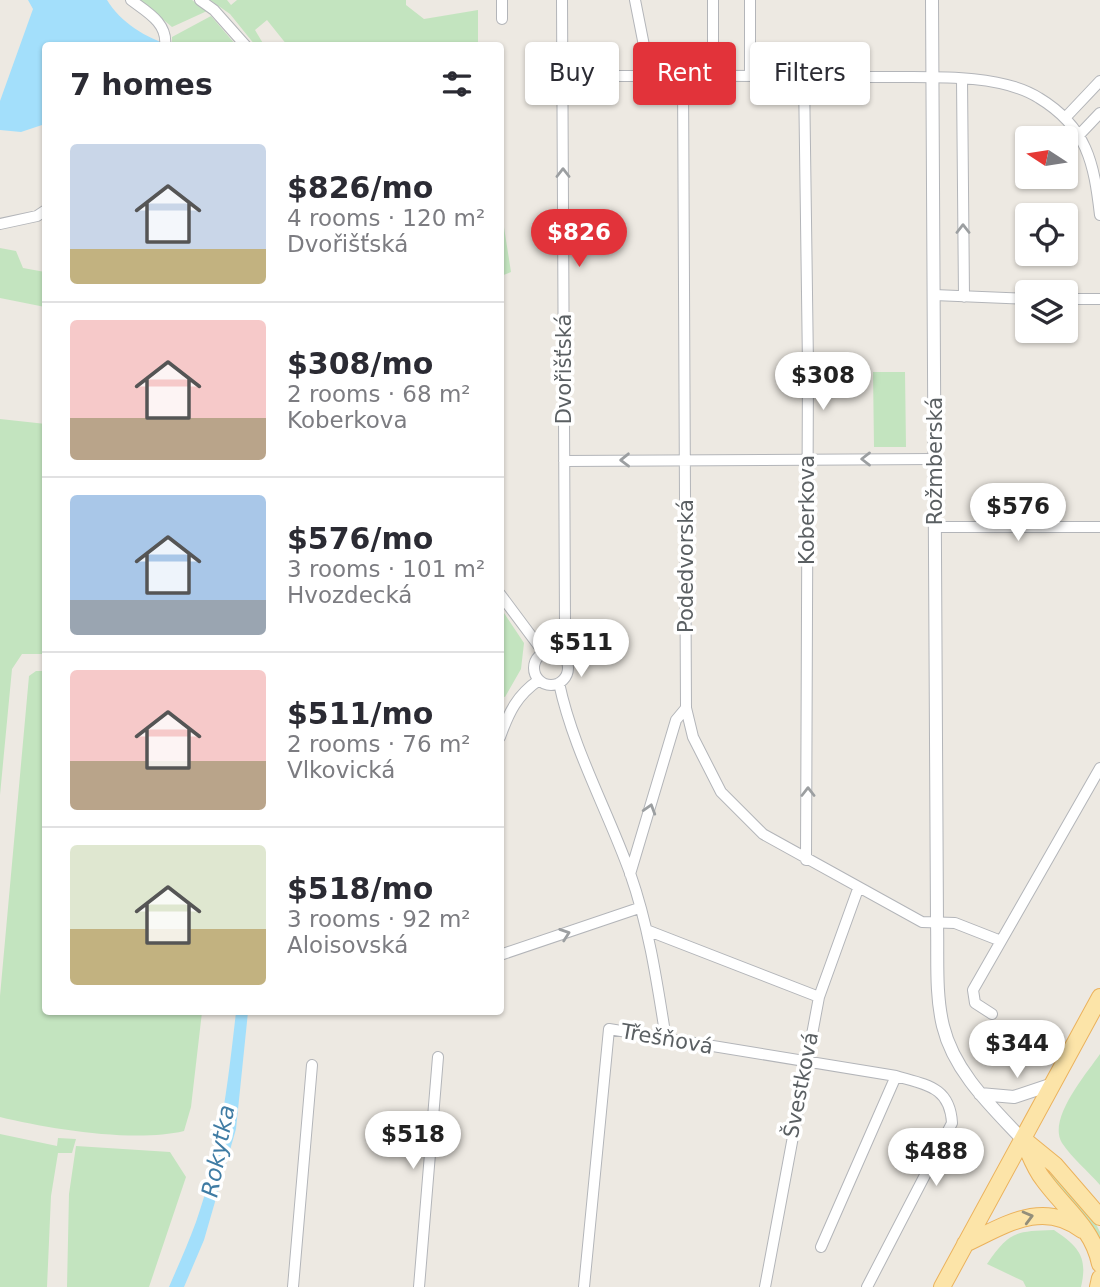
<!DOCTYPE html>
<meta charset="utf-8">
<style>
body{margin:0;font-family:"DejaVu Sans",sans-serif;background:#f7f7f7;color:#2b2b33;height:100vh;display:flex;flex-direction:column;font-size:26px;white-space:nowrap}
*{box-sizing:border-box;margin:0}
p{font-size:23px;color:#7c7c81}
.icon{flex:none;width:38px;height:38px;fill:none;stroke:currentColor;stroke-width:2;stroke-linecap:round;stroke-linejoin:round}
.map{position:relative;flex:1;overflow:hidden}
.panel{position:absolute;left:42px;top:42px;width:462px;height:973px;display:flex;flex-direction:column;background:#fff;border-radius:7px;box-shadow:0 2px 5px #0004}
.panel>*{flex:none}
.top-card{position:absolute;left:525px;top:42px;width:469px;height:63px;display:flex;gap:14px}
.needle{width:46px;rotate:282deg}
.buttons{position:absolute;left:1015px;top:126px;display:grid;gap:14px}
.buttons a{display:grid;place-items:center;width:63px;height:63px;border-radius:7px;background:#fff;box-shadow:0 2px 5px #0004;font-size:35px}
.price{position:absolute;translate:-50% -60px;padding:0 16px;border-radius:24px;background:#fff;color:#222;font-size:23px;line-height:46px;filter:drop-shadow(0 2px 4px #0008)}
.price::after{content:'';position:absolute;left:50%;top:42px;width:21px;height:16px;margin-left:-10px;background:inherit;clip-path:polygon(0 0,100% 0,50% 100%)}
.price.current{background:#e2333a;color:#fff}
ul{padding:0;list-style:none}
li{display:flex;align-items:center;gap:21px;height:175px;padding:0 28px}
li+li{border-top:2px solid #e1e1e2}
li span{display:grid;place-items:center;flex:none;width:196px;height:140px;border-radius:7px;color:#555}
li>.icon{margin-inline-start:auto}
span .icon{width:84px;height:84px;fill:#fffc;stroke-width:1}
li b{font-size:30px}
h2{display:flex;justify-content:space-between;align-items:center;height:84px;padding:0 28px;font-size:30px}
.tag{padding:0 24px;border-radius:7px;background:#fff;box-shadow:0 2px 5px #0004;font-size:24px;line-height:63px}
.tag.current{background:#e2333a;color:#fff}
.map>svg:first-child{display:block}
.green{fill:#c3e4bf}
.water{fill:#a3dffb}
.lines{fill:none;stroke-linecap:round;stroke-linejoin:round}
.minor-casing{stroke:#b3b5b9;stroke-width:12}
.tertiary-casing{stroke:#b3b5b9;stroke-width:14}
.primary-casing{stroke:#ebb25c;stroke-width:18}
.minor{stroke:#fff;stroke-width:10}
.tertiary{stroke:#fff;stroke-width:12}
.primary{stroke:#fce4a8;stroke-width:16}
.oneway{stroke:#9c9fa1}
.oneway2{stroke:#938e7a}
.labels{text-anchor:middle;stroke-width:7;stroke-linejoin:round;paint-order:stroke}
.street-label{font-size:21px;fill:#5a5f62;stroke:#fff}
.water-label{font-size:23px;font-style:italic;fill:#3f7ca4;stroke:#fff}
</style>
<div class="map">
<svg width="1100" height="1287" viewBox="0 0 1100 1287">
<rect width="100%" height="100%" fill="#ede9e2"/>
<path class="green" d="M140 0H192L207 11 172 27Z
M210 0H227L231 5 237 0H406V5L424 19 478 10V45H287L267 20 255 30 264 45H255L230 14Z
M211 16 236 45H172V37Z
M501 208 511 272 501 276Z
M0 248 16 251 23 268 45 272V307L0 298Z
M873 372H905L906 447H874Z
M0 419 46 424 45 654H22L12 669 0 795Z
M500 607 524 643 521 669 505 697 501 696Z
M36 671H46V1012H202L191 1107 184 1131C135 1143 49 1129 0 1117V996L29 676Z
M1100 1054V1185C1088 1171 1072 1158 1062 1143 1047 1119 1087 1073 1100 1054Z
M0 1134 57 1146 58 1138 76 1139 72 1153H58L51 1196 47 1287H0Z
M76 1146 170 1152 186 1177 149 1287H67L69 1194Z
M1052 1173 1096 1224 1100 1232V1242L1048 1176Z
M1054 1230C1079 1247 1088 1257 1081 1287H1026L1023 1281 987 1264C1009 1232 1015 1231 1054 1230Z"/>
<path class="water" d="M28 0H107C120 22 147 39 171 45L46 46 45 124 21 132 0 130V101L33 9Z
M236 1012H248L236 1129 204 1240 184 1287H169C178 1266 188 1244 196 1222 220 1155 228 1082 236 1012Z"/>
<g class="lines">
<g class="minor-casing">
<path id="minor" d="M131 0C147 12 168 23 165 46
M200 0 214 10 246 46
M502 0V19
M635 0 650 76
M750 75V0
M804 75 808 366 806 860
M563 76C664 76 766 75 867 77 917 78 997 71 1039 98 1087 127 1094 163 1100 215
M683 76 686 708 693 737 721 792 763 834 922 922 955 923 1001 941
M713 76V0
M962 79 964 297
M1065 118 1100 81
M1080 134 1100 113
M0 224 37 216 46 210
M934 295 1027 299
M1066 299H1100
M564 461 935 459
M935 527H1100
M500 594 544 653
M534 668a17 17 0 1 1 34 0a17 17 0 1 1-34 0Z
M559 653 565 623 562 0
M559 683C573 749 607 809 630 873 649 927 657 982 666 1039
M500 737C509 712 517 695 539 680
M630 874 676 720 686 708
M649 931 819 997
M500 955 639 908
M992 1014 975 1003 973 990 1100 768
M821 1247 896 1076
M293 1287 312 1065
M419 1287 438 1057
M584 1287 609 1029 896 1076C927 1085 950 1087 952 1123L867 1287
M765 1287 819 997 858 889"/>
</g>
<g class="tertiary-casing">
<path id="tertiary" d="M932 0 937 923C938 957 935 993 943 1026 954 1072 992 1107 1023 1140
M980 1094 1014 1097 1053 1084"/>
</g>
<g class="primary-casing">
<path id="primary" d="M1023 1140C1029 1152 1034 1168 1043 1179 1063 1207 1093 1228 1100 1264
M1028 1143 1055 1165 1100 1217
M965 1244C1004 1226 1042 1199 1082 1230
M942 1287 1100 997
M1098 1287 1100 1278"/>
</g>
<use href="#minor" class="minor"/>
<use href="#tertiary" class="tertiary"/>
<use href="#primary" class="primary"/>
</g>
<defs><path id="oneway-chevron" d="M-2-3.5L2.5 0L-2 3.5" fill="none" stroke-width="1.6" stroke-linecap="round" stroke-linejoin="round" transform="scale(1.75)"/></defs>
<g class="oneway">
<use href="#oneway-chevron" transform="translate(563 173) rotate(-90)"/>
<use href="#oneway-chevron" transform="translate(963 229) rotate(-90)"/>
<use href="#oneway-chevron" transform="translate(866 459) rotate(180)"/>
<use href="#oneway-chevron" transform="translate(625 460) rotate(179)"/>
<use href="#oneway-chevron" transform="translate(808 792) rotate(-90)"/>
<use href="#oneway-chevron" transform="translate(650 809) rotate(-73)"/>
<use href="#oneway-chevron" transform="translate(565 934) rotate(-19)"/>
</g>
<use class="oneway2" href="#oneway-chevron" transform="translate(1028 1217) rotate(-15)"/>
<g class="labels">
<g class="street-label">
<text transform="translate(564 369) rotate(-90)" y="7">Dvořišťská</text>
<text transform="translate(935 461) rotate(-90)" y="7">Rožmberská</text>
<text transform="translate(807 510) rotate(-90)" y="7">Koberkova</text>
<text transform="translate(686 566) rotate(-90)" y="7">Podedvorská</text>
<text transform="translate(667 1039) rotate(10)" y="7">Třešňová</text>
<text transform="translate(801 1085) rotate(-79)" y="7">Švestková</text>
</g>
<g class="water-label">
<text transform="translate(218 1151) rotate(-79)" y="8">Rokytka</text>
</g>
</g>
</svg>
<div class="buttons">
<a><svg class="needle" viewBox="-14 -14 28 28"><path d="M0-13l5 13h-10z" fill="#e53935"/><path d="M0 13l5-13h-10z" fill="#7c7c81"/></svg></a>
<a><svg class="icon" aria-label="locate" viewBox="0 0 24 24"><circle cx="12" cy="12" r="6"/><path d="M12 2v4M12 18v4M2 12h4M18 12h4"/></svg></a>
<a><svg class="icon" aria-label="layers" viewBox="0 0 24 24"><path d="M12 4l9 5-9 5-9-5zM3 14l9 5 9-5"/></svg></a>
</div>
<b class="price current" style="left:579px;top:269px">$826</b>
<b class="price" style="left:823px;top:412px">$308</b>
<b class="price" style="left:1018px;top:543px">$576</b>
<b class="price" style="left:581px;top:679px">$511</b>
<b class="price" style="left:1017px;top:1080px">$344</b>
<b class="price" style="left:413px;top:1171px">$518</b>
<b class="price" style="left:936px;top:1188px">$488</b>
<div class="top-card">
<a class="tag">Buy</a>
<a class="tag current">Rent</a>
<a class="tag">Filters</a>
</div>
<section class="panel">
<h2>7 homes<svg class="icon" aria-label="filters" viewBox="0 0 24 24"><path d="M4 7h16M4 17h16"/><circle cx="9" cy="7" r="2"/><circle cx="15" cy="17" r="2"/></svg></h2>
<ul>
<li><span style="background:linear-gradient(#c9d6e8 75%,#c2b280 0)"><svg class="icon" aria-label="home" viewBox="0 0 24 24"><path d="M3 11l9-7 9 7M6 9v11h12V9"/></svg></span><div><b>$826/mo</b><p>4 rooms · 120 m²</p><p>Dvořišťská</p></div></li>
<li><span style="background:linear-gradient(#f6c9c9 70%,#b9a48a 0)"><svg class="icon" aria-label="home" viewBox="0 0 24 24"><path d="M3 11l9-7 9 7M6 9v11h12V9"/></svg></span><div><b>$308/mo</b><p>2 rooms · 68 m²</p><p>Koberkova</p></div></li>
<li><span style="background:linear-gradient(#a9c7e8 75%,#9aa5b1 0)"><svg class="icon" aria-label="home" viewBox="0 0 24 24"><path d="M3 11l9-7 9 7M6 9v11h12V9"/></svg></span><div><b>$576/mo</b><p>3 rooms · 101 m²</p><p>Hvozdecká</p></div></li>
<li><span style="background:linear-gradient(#f6c9c9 65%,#b9a48a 0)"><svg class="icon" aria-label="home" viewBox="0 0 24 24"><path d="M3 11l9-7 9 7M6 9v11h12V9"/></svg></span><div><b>$511/mo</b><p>2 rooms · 76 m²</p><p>Vlkovická</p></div></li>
<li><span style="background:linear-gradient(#dfe7d0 60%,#c2b280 0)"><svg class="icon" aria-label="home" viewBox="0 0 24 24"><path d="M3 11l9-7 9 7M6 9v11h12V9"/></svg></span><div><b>$518/mo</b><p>3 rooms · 92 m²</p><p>Aloisovská</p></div></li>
</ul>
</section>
</div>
